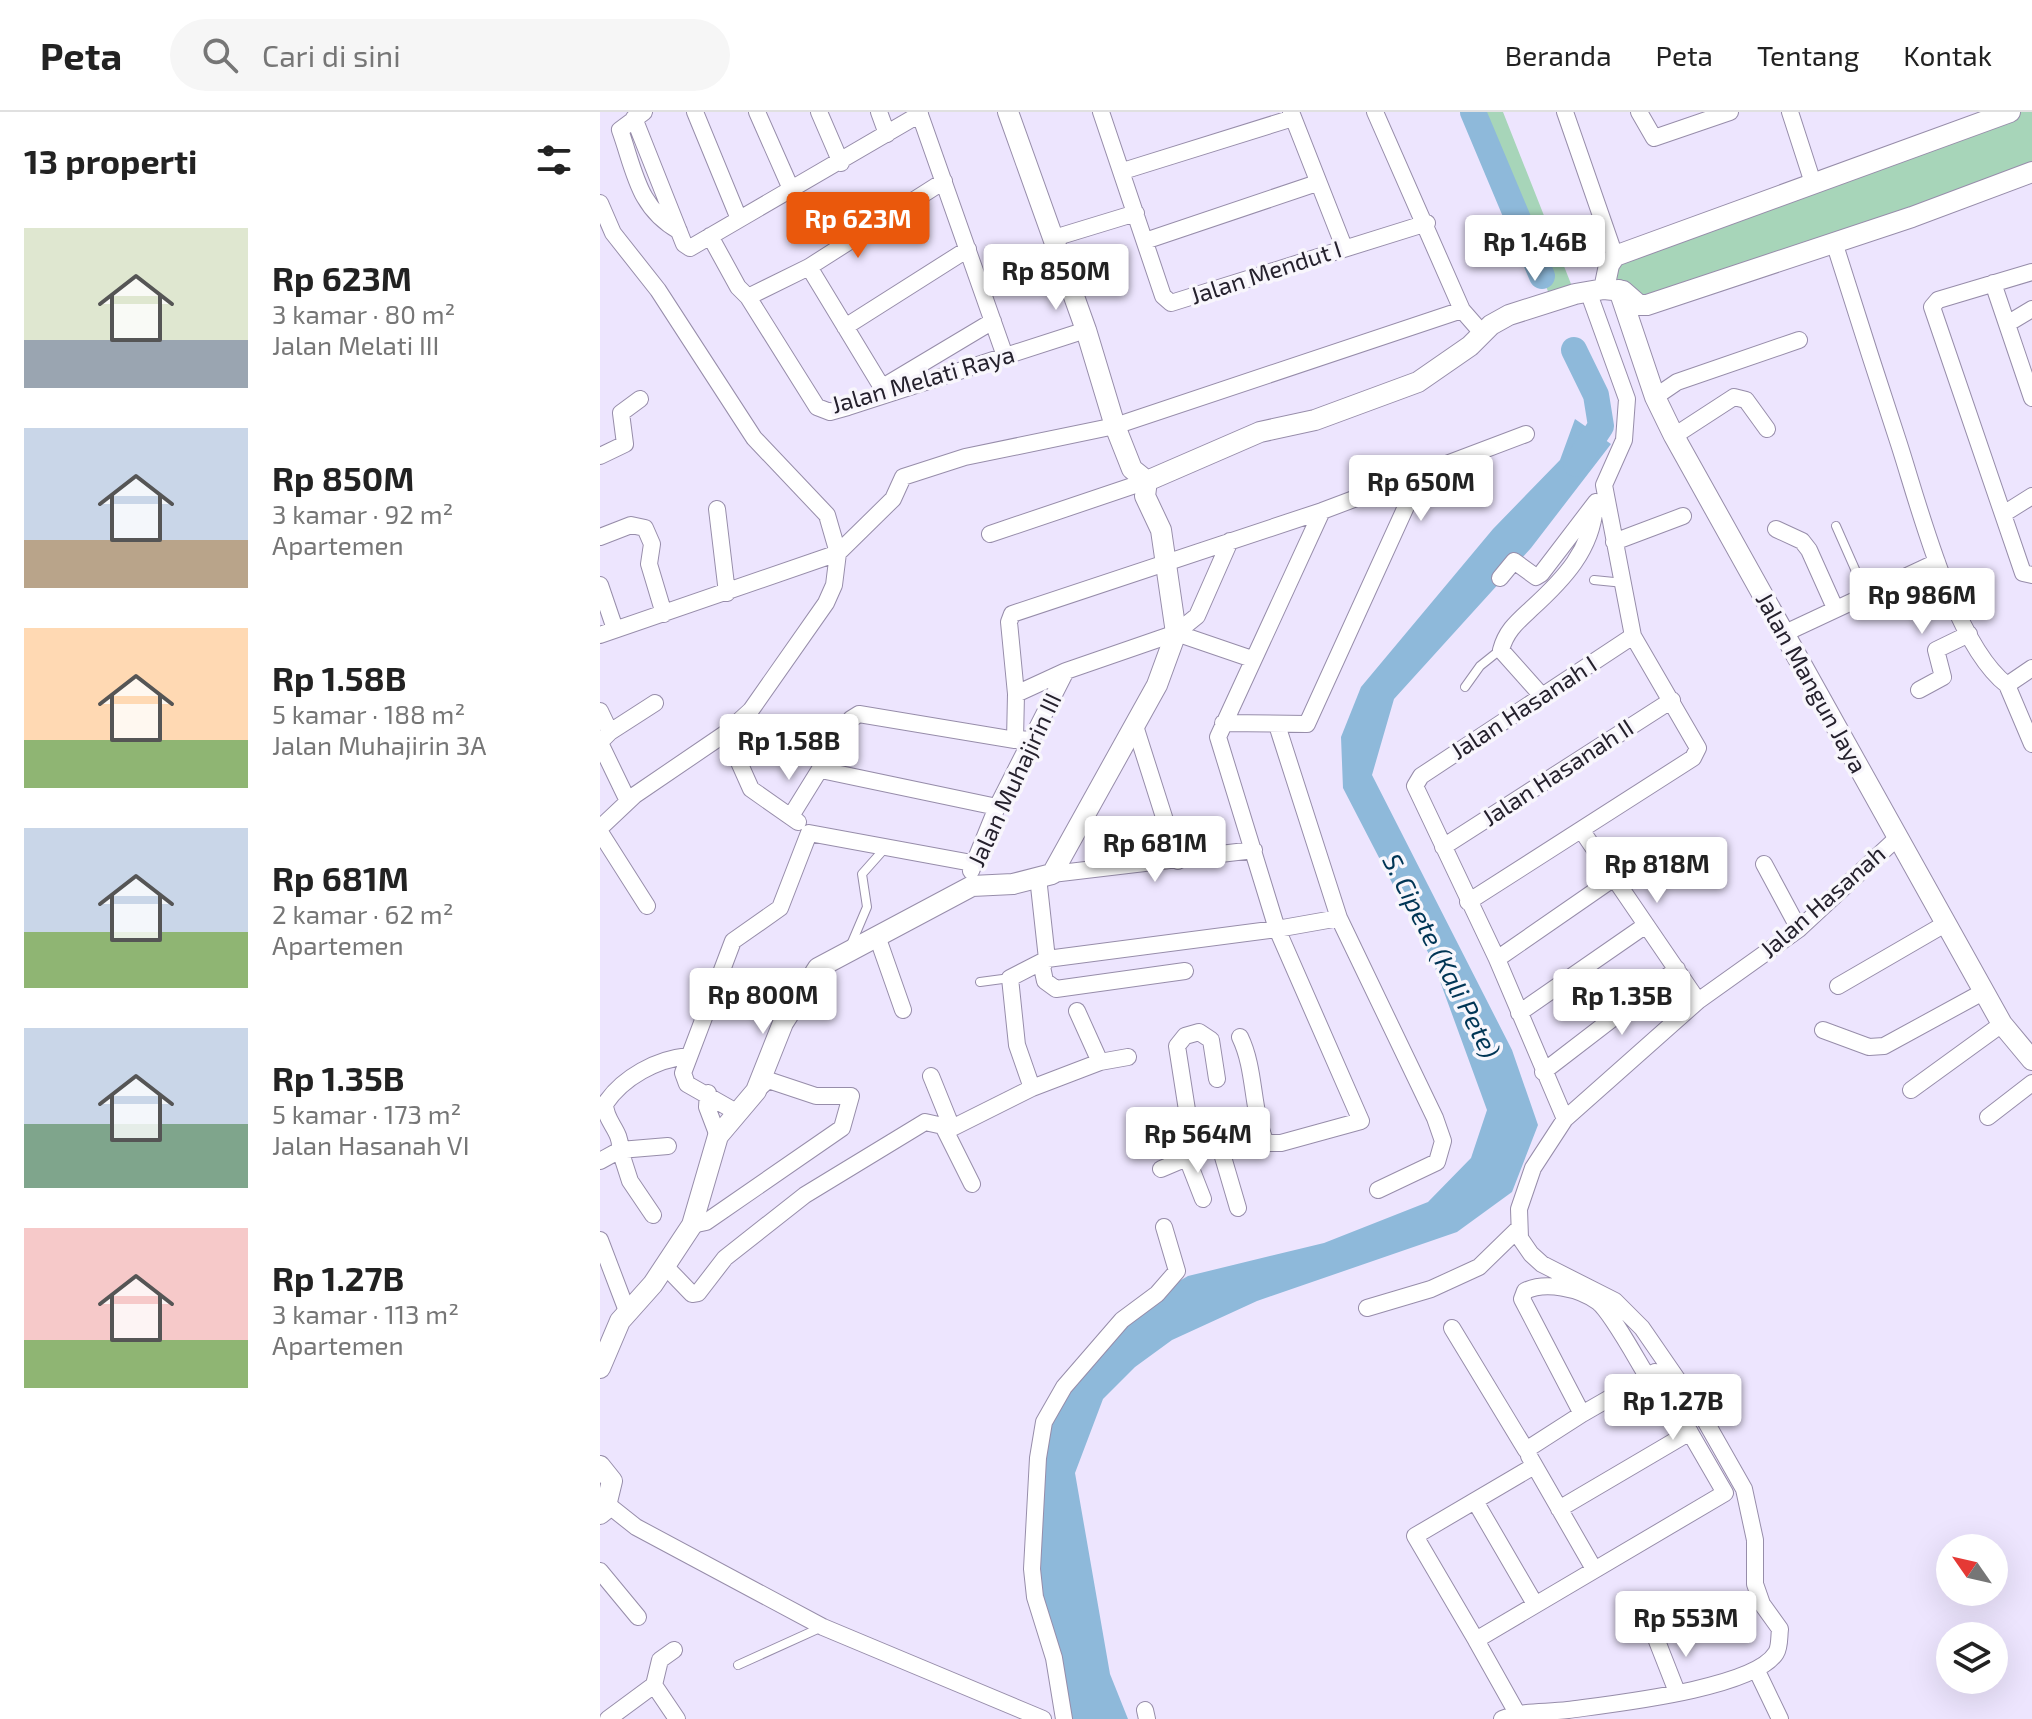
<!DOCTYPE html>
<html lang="id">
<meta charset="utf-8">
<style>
body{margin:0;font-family:"Exo 2",sans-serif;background:#f6f6f6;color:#222;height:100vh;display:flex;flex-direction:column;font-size:30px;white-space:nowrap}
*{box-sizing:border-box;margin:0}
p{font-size:26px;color:#767676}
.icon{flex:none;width:44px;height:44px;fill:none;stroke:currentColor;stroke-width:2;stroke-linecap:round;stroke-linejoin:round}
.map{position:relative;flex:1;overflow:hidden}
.side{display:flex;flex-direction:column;background:#fff;width:600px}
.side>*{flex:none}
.needle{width:52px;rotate:304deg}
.buttons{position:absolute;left:1336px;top:1422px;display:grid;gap:16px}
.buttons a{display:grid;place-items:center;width:72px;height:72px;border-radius:50%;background:#fff;box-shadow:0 8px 32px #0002;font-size:40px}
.price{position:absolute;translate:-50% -68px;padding:0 18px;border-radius:8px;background:#fff;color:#222;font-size:26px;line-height:52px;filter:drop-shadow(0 2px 4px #0008)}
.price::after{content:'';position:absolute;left:50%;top:48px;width:24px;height:18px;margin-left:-12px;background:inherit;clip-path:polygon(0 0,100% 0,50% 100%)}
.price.selected{background:#ea580c;color:#fff}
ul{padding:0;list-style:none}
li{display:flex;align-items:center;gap:24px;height:200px;padding:0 24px}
li span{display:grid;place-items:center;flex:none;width:224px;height:160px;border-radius:0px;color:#555}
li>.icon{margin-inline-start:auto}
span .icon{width:96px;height:96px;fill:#fffc;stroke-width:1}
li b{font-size:34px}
h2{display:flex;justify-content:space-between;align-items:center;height:96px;padding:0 24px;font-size:34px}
header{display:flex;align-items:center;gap:48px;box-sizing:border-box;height:112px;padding:0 40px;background:#fff;border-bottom:2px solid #e0e0e0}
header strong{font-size:38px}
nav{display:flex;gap:44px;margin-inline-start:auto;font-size:28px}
.search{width:560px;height:72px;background:#f6f6f6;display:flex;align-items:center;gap:20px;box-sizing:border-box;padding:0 28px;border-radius:44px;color:#767676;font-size:30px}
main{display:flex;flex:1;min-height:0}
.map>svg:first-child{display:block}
.green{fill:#a7d5b9}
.water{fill:#8eb9da}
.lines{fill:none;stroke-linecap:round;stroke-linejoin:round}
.river{stroke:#8eb9da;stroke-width:26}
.service-casing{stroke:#978daa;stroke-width:10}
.minor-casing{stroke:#978daa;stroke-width:18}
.tertiary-casing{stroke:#978daa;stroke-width:22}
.service{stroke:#fff;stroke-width:8}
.minor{stroke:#fff;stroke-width:16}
.tertiary{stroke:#fff;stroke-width:20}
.labels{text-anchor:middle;stroke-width:7;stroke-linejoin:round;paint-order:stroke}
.street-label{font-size:24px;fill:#25212d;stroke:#f8f6fc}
.water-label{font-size:26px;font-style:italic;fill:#003555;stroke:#f8f6fc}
</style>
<header>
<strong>Peta</strong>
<div class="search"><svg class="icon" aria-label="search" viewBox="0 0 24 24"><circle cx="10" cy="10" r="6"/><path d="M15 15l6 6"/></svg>Cari di sini</div>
<nav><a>Beranda</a><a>Peta</a><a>Tentang</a><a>Kontak</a></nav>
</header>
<main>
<section class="side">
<h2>13 properti<svg class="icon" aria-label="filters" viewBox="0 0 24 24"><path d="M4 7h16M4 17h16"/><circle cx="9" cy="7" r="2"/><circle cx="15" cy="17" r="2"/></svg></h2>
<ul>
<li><span style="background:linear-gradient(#dfe7d0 70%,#9aa5b1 0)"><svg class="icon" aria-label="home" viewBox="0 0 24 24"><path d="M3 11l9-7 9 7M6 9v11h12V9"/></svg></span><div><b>Rp 623M</b><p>3 kamar · 80 m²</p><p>Jalan Melati III</p></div></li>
<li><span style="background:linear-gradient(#c9d6e8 70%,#b9a48a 0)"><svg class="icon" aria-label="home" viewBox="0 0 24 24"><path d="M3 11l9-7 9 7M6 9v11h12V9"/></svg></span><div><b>Rp 850M</b><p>3 kamar · 92 m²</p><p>Apartemen</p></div></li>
<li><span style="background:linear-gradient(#ffd9b3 70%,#8fb573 0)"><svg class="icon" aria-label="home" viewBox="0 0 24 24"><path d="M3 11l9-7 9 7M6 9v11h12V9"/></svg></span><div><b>Rp 1.58B</b><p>5 kamar · 188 m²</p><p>Jalan Muhajirin 3A</p></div></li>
<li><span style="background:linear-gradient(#c9d6e8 65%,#8fb573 0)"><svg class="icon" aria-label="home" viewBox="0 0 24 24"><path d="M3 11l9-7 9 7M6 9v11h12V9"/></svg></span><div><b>Rp 681M</b><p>2 kamar · 62 m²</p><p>Apartemen</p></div></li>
<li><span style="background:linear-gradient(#c9d6e8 60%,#7fa58c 0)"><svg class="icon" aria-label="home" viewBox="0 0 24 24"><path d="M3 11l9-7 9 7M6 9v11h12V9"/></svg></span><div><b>Rp 1.35B</b><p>5 kamar · 173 m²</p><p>Jalan Hasanah VI</p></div></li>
<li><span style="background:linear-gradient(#f6c9c9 70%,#8fb573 0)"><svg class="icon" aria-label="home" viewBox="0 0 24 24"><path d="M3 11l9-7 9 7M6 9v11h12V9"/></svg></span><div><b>Rp 1.27B</b><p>3 kamar · 113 m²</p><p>Apartemen</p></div></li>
</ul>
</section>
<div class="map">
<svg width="1432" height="1607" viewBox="0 0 1432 1607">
<rect width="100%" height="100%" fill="#ede5fe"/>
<path class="green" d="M874 0H903L975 182 952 189Z
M1410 0H1432V60L1047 193 1006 164 1009 153Z"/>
<path class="water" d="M975 307 1011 332 931 436 794 587 772 663 912 938 938 1013 912 1080 857 1120 657 1189 572 1228 535 1255 503 1287 475 1361 510 1562 528 1607H464L435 1485 438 1346 464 1275 557 1182 588 1164 724 1131 828 1090 871 1046 887 998 833 850 743 676 741 625 761 575 893 417 960 348Z"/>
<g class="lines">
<path class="river" d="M873 0 942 164
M974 238 996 283 1001 314 976 352"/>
<g class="service-casing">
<path id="service" d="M1236 414 1266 482
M994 468 1024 471
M865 575 880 554 900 538
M250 835 267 795 262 762 286 735
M380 870 410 866
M138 1553 222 1515"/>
</g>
<g class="minor-casing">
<path id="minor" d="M44 0 20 18C35 60 38 96 79 119
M95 0 139 107
M157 0 191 77
M219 0 241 51
M279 0 287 22
M319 0 405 244
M501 0 563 184 571 191 827 111
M691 0 744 135
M775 0 862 198
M965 0 1015 144
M1039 0 1054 26 1130 0
M1190 0 1213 71
M34 6 84 132 90 136 320 2
M523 59 693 6
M0 91 13 121 58 178 154 326 227 403 238 441 234 473 226 491 151 598 126 621 35 683 0 716
M110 124 138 175 148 185 217 295 230 300 248 295 486 218
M454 126 536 101
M545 129 717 71
M1234 130C1255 197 1277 265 1299 332 1320 397 1354 532 1407 573L1432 556
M209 155 286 282
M1432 160 1338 188 1332 195 1423 461 1432 463
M1393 171 1432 286
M148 185 209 155 344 69
M1407 212 1432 197
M245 215 368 137
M281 276 393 209
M1055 285 1077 270 1199 228
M1074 324 1134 285 1146 288 1167 317
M0 344 25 332 21 301 40 287
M807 367 926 322
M117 397 127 481
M1405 401 1432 384
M1176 417 1202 429 1209 438 1235 496
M390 422 547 369
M0 425 31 413 45 416 52 432 49 452 64 502
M1014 430 1083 404
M900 466 914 449 936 465 941 462 996 390
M0 473 15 517
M576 521 652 547
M1183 522 1337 450
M0 523 238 441 293 387 303 365 365 345 515 314 862 198 883 222
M1407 573 1432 632
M1319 578 1343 565 1336 538 1369 522
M416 582 466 559 576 521 597 504 630 429
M942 584 901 538C906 519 917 510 931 497 963 468 993 437 995 392
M0 599 10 620 4 626
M677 613 739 806 835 1006 843 1029 837 1050 778 1078
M535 614 578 749
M10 620 55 591
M126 621 151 677 198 710
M415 628 416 582 409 510 412 502 722 399 807 367 809 388 707 612 623 611
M0 631 28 689
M221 658 397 695
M191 704 251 607 259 602 415 628 432 627
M982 719 1098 889
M0 720 47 794
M843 735 1072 588
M1164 752 1199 817
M371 759 397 695 466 559
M452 762 654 738
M438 765 447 847 677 817 739 806
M868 790 1093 646 1098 636 1033 524 1004 373 1024 328 1027 287 988 179
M277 824 303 898
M447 847 442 855 445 869 456 877 585 859
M897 847 1014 766
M1238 874 1345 812
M477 899 500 950
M919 901 1046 813
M1223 918 1269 935 1284 934 1383 880
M640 925C656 958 651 997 666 1031H681L761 1009 677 817 618 625 722 399
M943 960 1077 857
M331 964 352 1016
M617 967 611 928 599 920 585 924 577 934 589 1011 596 1026 618 1028
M432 976 417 933 410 866 447 847
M1311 978 1402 912
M108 981 107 995 118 1024
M138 1001 87 972 83 961 133 829 180 796 209 721 372 751
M1388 1005 1432 971
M965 1007 897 847 815 674 821 664 1033 524
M343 1014 372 1072
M68 1034 20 1038C22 1019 5 1010 5 992 23 965 57 947 88 944
M587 1046 603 1087
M0 1049 20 1038 30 1069 53 1103
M561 1057 587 1046 596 1026
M638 1096 618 1028 662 1020
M92 1113 106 1110 242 1016 251 984H216L168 968 156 979
M0 1128 27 1199
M65 1154 92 1182 98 1181 125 1146 205 1083 325 1010 352 1016 432 976 500 950 528 945
M767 1196 831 1177 879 1155 918 1117
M852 1216 926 1338 982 1302 922 1187 925 1179C945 1169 980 1176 998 1190 1011 1200 1037 1248 1047 1264
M929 1344 994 1457
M875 1389 935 1492
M7 1392 36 1415 223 1515 443 1607
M959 1397 1090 1320
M0 1459 38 1505
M876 1528 815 1424 934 1354
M1057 1529 1077 1580
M1157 1559 1180 1607
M54 1573 77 1607
M545 1598 547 1607
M917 1601 876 1528 1125 1381 1055 1260 982 1302
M8 1607 54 1573 60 1548 74 1538
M464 1607 454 1546 435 1485 432 1457 438 1346 444 1310 464 1275 522 1208 557 1182 577 1159 564 1115
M902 1607C923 1598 945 1601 968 1598 1011 1592 1154 1577 1176 1541 1180 1535 1179 1524 1180 1517L1162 1492 1155 1472V1428L1144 1377 1102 1303 1042 1216 1015 1189 942 1152 931 1142 920 1126 919 1097 933 1056 965 1007 1098 889 1199 817 1296 727"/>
</g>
<g class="tertiary-casing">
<path id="tertiary" d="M408 0 486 218 515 314 532 357 547 369
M1004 177 1009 153 1015 144 1410 0
M1019 178 1055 285 1074 324 1402 912 1432 948
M0 1256 20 1209 53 1172 92 1113 118 1024 156 979 183 911 218 856 372 774 413 772 452 762 557 573 576 521 561 418 545 384 547 369 660 320 715 308 818 270 870 234 891 213 909 203 975 182 1004 177 1023 179 1039 193H1047L1312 105 1432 60
M0 1354 12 1369 5 1398 0 1402"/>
</g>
<use href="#service" class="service"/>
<use href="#minor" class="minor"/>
<use href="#tertiary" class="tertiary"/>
</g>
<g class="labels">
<g class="street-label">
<text transform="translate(666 161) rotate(-18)" y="8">Jalan Mendut I</text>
<text transform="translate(323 268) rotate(-16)" y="8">Jalan Melati Raya</text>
<text transform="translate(1211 571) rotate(61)" y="8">Jalan Mangun Jaya</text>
<text transform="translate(924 596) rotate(-33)" y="8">Jalan Hasanah I</text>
<text transform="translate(958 661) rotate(-33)" y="8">Jalan Hasanah II</text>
<text transform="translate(415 668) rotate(-65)" y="8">Jalan Muhajirin III</text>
<text transform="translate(1223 790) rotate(-41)" y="8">Jalan Hasanah</text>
</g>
<g class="water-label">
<text transform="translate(841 844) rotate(63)" y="9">S. Cipete (Kali Pete)</text>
</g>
</g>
</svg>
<div class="buttons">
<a><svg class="needle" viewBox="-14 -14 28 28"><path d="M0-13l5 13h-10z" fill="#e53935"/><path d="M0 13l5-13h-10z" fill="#767676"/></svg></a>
<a><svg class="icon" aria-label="layers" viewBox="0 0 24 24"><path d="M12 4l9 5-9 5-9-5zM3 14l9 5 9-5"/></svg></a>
</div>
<b class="price selected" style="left:258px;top:148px">Rp 623M</b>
<b class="price" style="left:935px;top:171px">Rp 1.46B</b>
<b class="price" style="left:456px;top:200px">Rp 850M</b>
<b class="price" style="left:821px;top:411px">Rp 650M</b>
<b class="price" style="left:1322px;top:524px">Rp 986M</b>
<b class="price" style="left:189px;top:670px">Rp 1.58B</b>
<b class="price" style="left:555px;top:772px">Rp 681M</b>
<b class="price" style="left:1057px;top:793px">Rp 818M</b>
<b class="price" style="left:163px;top:924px">Rp 800M</b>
<b class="price" style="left:1022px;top:925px">Rp 1.35B</b>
<b class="price" style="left:598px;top:1063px">Rp 564M</b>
<b class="price" style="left:1073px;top:1330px">Rp 1.27B</b>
<b class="price" style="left:1086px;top:1547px">Rp 553M</b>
</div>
</main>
